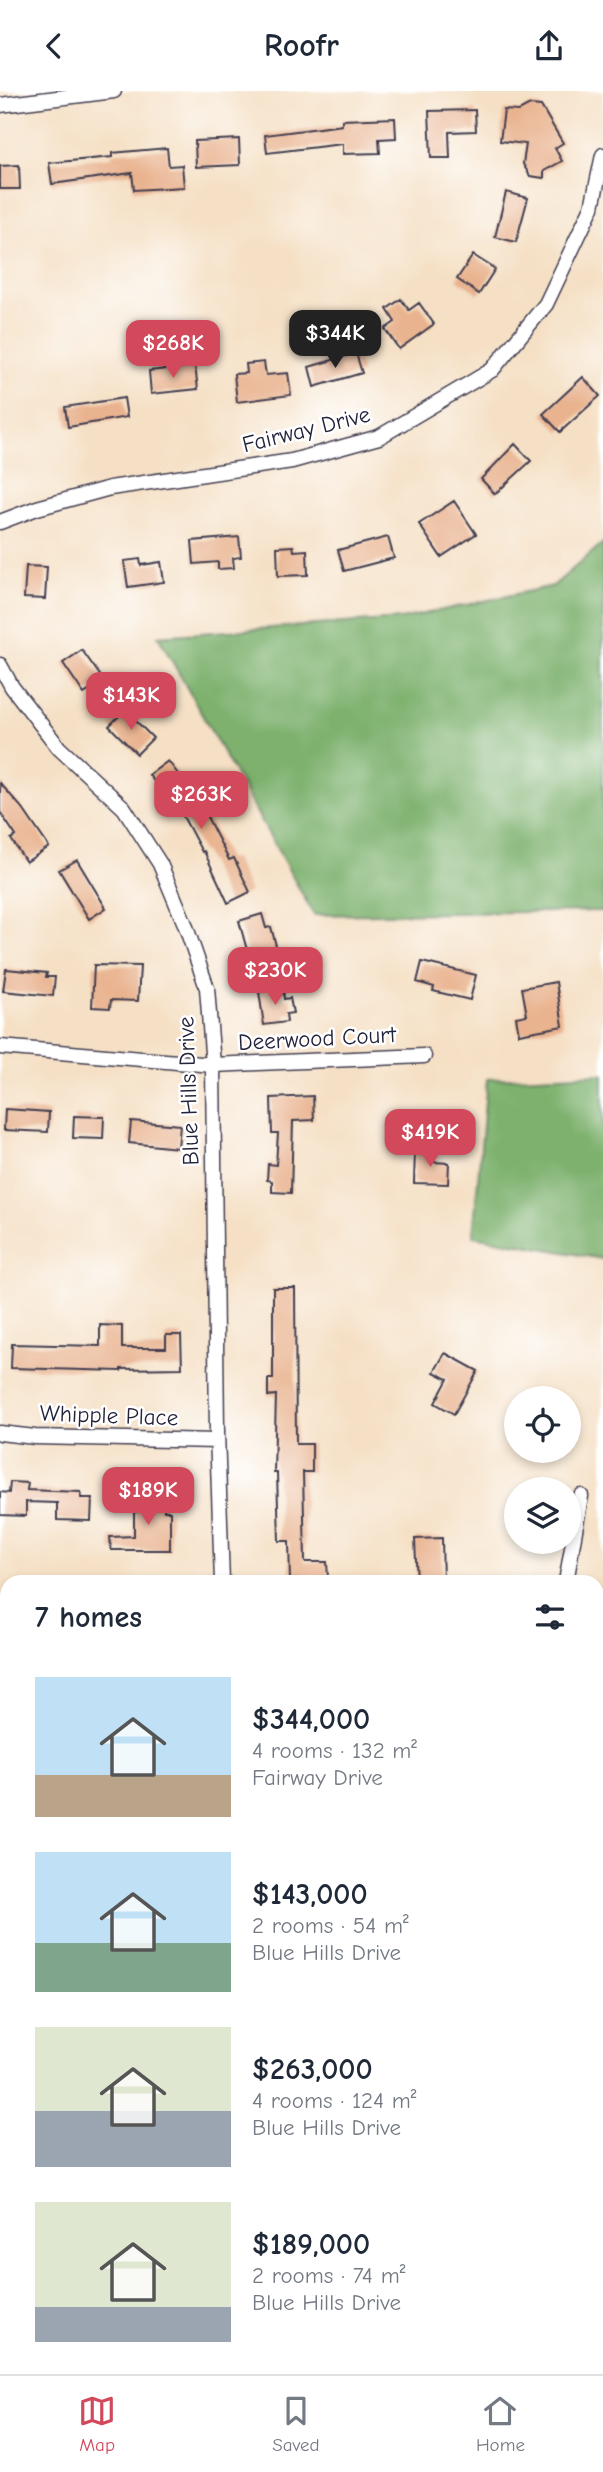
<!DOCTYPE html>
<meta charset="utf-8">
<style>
body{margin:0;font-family:"Comic Neue",sans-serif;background:#f2f2f3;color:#1f2937;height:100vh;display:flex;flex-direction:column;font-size:26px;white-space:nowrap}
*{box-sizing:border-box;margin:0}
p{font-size:23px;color:#747a83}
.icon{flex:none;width:38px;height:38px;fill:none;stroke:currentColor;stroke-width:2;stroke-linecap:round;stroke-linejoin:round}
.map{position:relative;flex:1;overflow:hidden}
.side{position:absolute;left:0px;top:1484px;width:604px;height:800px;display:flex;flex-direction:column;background:#fff;border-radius:21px 21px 0 0;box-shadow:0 4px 10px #0003}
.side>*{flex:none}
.controls{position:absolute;left:504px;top:1295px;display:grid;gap:14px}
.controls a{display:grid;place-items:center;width:77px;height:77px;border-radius:50%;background:#fff;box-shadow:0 4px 10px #0003;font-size:35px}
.price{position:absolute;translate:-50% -60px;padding:0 16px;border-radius:14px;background:#d1495b;color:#fff;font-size:23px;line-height:46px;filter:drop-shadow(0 2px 4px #0008)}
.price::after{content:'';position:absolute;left:50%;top:42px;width:21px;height:16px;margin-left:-10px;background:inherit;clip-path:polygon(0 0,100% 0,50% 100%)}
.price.on{background:#222;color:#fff}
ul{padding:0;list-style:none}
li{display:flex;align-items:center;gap:21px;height:175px;padding:0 35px}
li span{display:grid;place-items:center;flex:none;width:196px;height:140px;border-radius:0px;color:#555}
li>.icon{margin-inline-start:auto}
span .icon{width:84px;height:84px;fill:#fffc;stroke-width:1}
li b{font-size:30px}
h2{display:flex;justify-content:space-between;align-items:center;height:84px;padding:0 35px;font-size:30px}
header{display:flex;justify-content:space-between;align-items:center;height:91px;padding:0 35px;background:#fff;font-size:32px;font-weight:600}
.tab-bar{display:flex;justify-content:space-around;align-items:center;height:98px;border-top:2px solid #e0e1e3;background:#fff;font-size:19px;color:#747a83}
.tab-bar a{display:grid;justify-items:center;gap:4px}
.tab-bar .on{color:#d1495b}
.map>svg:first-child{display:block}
.forest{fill:#7db16d;stroke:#506a54;stroke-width:2}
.building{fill:#e9b38f}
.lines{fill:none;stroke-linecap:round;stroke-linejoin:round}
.street-casing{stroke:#423e50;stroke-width:17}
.street{stroke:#fff;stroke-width:14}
.labels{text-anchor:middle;stroke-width:5;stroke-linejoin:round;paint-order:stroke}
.street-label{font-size:23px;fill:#22223b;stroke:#fff}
</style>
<header><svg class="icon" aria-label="back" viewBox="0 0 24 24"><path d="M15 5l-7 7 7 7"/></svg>Roofr<svg class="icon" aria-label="share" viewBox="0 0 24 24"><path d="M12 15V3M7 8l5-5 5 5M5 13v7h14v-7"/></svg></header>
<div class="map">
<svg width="603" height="2283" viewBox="0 0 603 2283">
<rect width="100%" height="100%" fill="#fff"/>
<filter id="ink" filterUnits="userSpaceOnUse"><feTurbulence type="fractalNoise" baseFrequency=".0143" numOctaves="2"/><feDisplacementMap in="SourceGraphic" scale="14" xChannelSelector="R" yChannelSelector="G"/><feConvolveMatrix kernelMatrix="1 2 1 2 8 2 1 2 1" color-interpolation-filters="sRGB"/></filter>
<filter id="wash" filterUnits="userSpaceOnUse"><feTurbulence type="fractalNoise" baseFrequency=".00686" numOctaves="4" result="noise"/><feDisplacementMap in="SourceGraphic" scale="28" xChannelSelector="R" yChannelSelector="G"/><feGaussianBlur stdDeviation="1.57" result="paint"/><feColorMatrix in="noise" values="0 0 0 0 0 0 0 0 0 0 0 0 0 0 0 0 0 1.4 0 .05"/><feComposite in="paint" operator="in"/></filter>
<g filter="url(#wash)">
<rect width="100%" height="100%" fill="#f5e0c5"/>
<path class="forest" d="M603 452V820L314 824 158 545 401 528 553 495Z
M603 983V1168L473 1145 487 988Z"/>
<g id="blocks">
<path class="building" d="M530 14 541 15 563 52 555 57 562 70 544 80V87L530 85 523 73 526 53 500 50 504 19 519 20Z
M475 19 476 40 449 41 450 67H431L429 20Z
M395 27 396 47 379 48 380 62 343 63V53L267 62 265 44 342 34V29Z
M239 48 240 74 196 76 195 50Z
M167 57 169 75 182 74 184 96 134 99 132 82 52 93 49 72 112 66V62Z
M19 74 20 98H0V75Z
M506 101 528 107 516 151 495 146Z
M473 164 495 178 479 203 457 188Z
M401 208 409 219 419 212 434 233 399 258 385 238 395 231 387 218Z
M356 262 362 282 314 296 309 276Z
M264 271 266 284 288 282 291 304 237 311 234 283 247 282 246 273Z
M195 275 198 298 151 303 149 280Z
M583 286 600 305 560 341 543 323Z
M124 307 127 326 68 336 65 316Z
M515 353 531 370 495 403 481 388Z
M454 410 476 443 441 466 419 433Z
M239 446 241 466 233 467 234 477 218 478V471L194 473 192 450Z
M388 446 394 467 344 480 338 459Z
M293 455 294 460 307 459 308 484 278 485 277 456Z
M140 468 141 474 161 471 164 491 128 496 124 470Z
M26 475 47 476 45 508 24 507Z
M82 559 104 590 84 603 63 572Z
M125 619 153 647 137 663 109 635Z
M168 670 199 710 229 769 234 767 250 801 228 812 204 760 202 761 177 714 174 716 149 684Z
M0 692 23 718 49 756 26 771 11 748 16 745 0 721Z
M77 769 106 817 89 828 59 779Z
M262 823 266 837 271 836 278 862 250 870 239 830Z
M422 871 476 884 470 909 433 900 434 896 417 891Z
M94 874 140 875 138 910 111 909 110 917 92 916Z
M6 878 47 882 46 886H55L53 905 3 900Z
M556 891 563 935 519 943 516 926 527 924 522 897Z
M283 898 284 908 290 907 293 922 286 923 287 931 264 934 259 901Z
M313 1005 314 1029 293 1030 291 1102 272 1101V1090L267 1089 268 1073 276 1074 278 1042H272L271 1007Z
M5 1018 49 1021 48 1041 4 1039Z
M74 1025 104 1026 103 1048 73 1047Z
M131 1030 180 1034 178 1057 129 1052Z
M415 1059 433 1060V1071L449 1072 448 1093 414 1092Z
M273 1197H295L296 1353H312V1381H303L305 1471H327L328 1487 290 1489 289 1450H279L277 1382H274L276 1304 268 1305V1288H273Z
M100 1234 122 1235V1257H166V1244H181L182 1277 121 1278V1280L11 1277 12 1253 100 1255Z
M445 1262 478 1280 454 1323 435 1312 448 1288 434 1281Z
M10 1391 28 1392 27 1399 81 1401V1407H92L91 1430 57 1429V1412L26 1411V1425L0 1424V1401L9 1402Z
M164 1400V1420H170V1459H111L110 1446 134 1445V1421L145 1420 144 1401Z
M442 1447 443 1491H417L415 1448Z"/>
</g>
</g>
<g filter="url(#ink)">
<use href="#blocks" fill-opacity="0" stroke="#423e50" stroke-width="2"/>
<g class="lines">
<g class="street-casing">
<path id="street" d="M0 14 114 0
M0 431 37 417 110 397 292 370 379 346 492 279 546 213 592 116 603 64
M0 574 12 596 59 657 124 717 160 773 185 833 207 897 213 974 217 1341 222 1491
M0 956 213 974 424 965
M0 1342 35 1346 217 1350
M566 1491 581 1405
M0 1749 7 1752
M597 1884 601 1924
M126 2283 128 2277"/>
</g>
<use href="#street" class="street"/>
</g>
</g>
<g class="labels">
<g class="street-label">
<text transform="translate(306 338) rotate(-14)" y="8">Fairway Drive</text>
<text transform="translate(317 947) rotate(-3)" y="8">Deerwood Court</text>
<text transform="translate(188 1000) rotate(-92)" y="8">Blue Hills Drive</text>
<text transform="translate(109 1324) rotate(2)" y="8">Whipple Place</text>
</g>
</g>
</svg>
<div class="controls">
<a><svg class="icon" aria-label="locate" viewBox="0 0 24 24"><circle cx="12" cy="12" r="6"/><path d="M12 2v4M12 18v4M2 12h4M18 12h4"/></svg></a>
<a><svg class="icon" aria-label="layers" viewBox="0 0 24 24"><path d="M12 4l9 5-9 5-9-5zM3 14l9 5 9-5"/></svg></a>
</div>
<b class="price on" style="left:335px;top:279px">$344K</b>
<b class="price" style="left:173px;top:289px">$268K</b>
<b class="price" style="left:131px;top:641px">$143K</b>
<b class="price" style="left:201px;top:740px">$263K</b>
<b class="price" style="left:275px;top:916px">$230K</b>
<b class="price" style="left:430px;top:1078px">$419K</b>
<b class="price" style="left:148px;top:1436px">$189K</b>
<section class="side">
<h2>7 homes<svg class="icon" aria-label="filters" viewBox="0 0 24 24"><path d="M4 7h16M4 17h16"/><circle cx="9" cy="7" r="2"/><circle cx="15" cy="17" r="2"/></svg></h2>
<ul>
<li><span style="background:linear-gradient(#bfe0f5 70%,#b9a48a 0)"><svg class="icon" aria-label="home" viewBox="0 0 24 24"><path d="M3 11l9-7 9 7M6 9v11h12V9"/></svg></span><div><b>$344,000</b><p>4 rooms · 132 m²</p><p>Fairway Drive</p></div></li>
<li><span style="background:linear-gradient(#bfe0f5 65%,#7fa58c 0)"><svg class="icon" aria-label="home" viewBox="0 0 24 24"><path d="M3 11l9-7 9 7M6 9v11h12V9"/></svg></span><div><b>$143,000</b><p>2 rooms · 54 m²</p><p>Blue Hills Drive</p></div></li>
<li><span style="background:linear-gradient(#dfe7d0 60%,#9aa5b1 0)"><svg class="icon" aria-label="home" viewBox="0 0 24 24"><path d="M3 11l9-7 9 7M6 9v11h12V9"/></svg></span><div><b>$263,000</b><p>4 rooms · 124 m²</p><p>Blue Hills Drive</p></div></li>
<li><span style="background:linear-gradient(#dfe7d0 75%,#9aa5b1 0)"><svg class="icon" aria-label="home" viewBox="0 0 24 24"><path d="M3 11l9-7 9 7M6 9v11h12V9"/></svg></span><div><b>$189,000</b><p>2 rooms · 74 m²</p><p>Blue Hills Drive</p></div></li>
</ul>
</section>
</div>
<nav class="tab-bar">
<a class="on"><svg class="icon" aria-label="map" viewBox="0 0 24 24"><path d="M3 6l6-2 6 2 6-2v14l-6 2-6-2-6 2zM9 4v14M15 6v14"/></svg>Map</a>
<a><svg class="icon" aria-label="saved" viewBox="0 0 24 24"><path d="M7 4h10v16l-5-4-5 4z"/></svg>Saved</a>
<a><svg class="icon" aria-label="home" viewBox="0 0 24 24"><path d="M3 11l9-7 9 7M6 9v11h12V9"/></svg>Home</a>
</nav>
